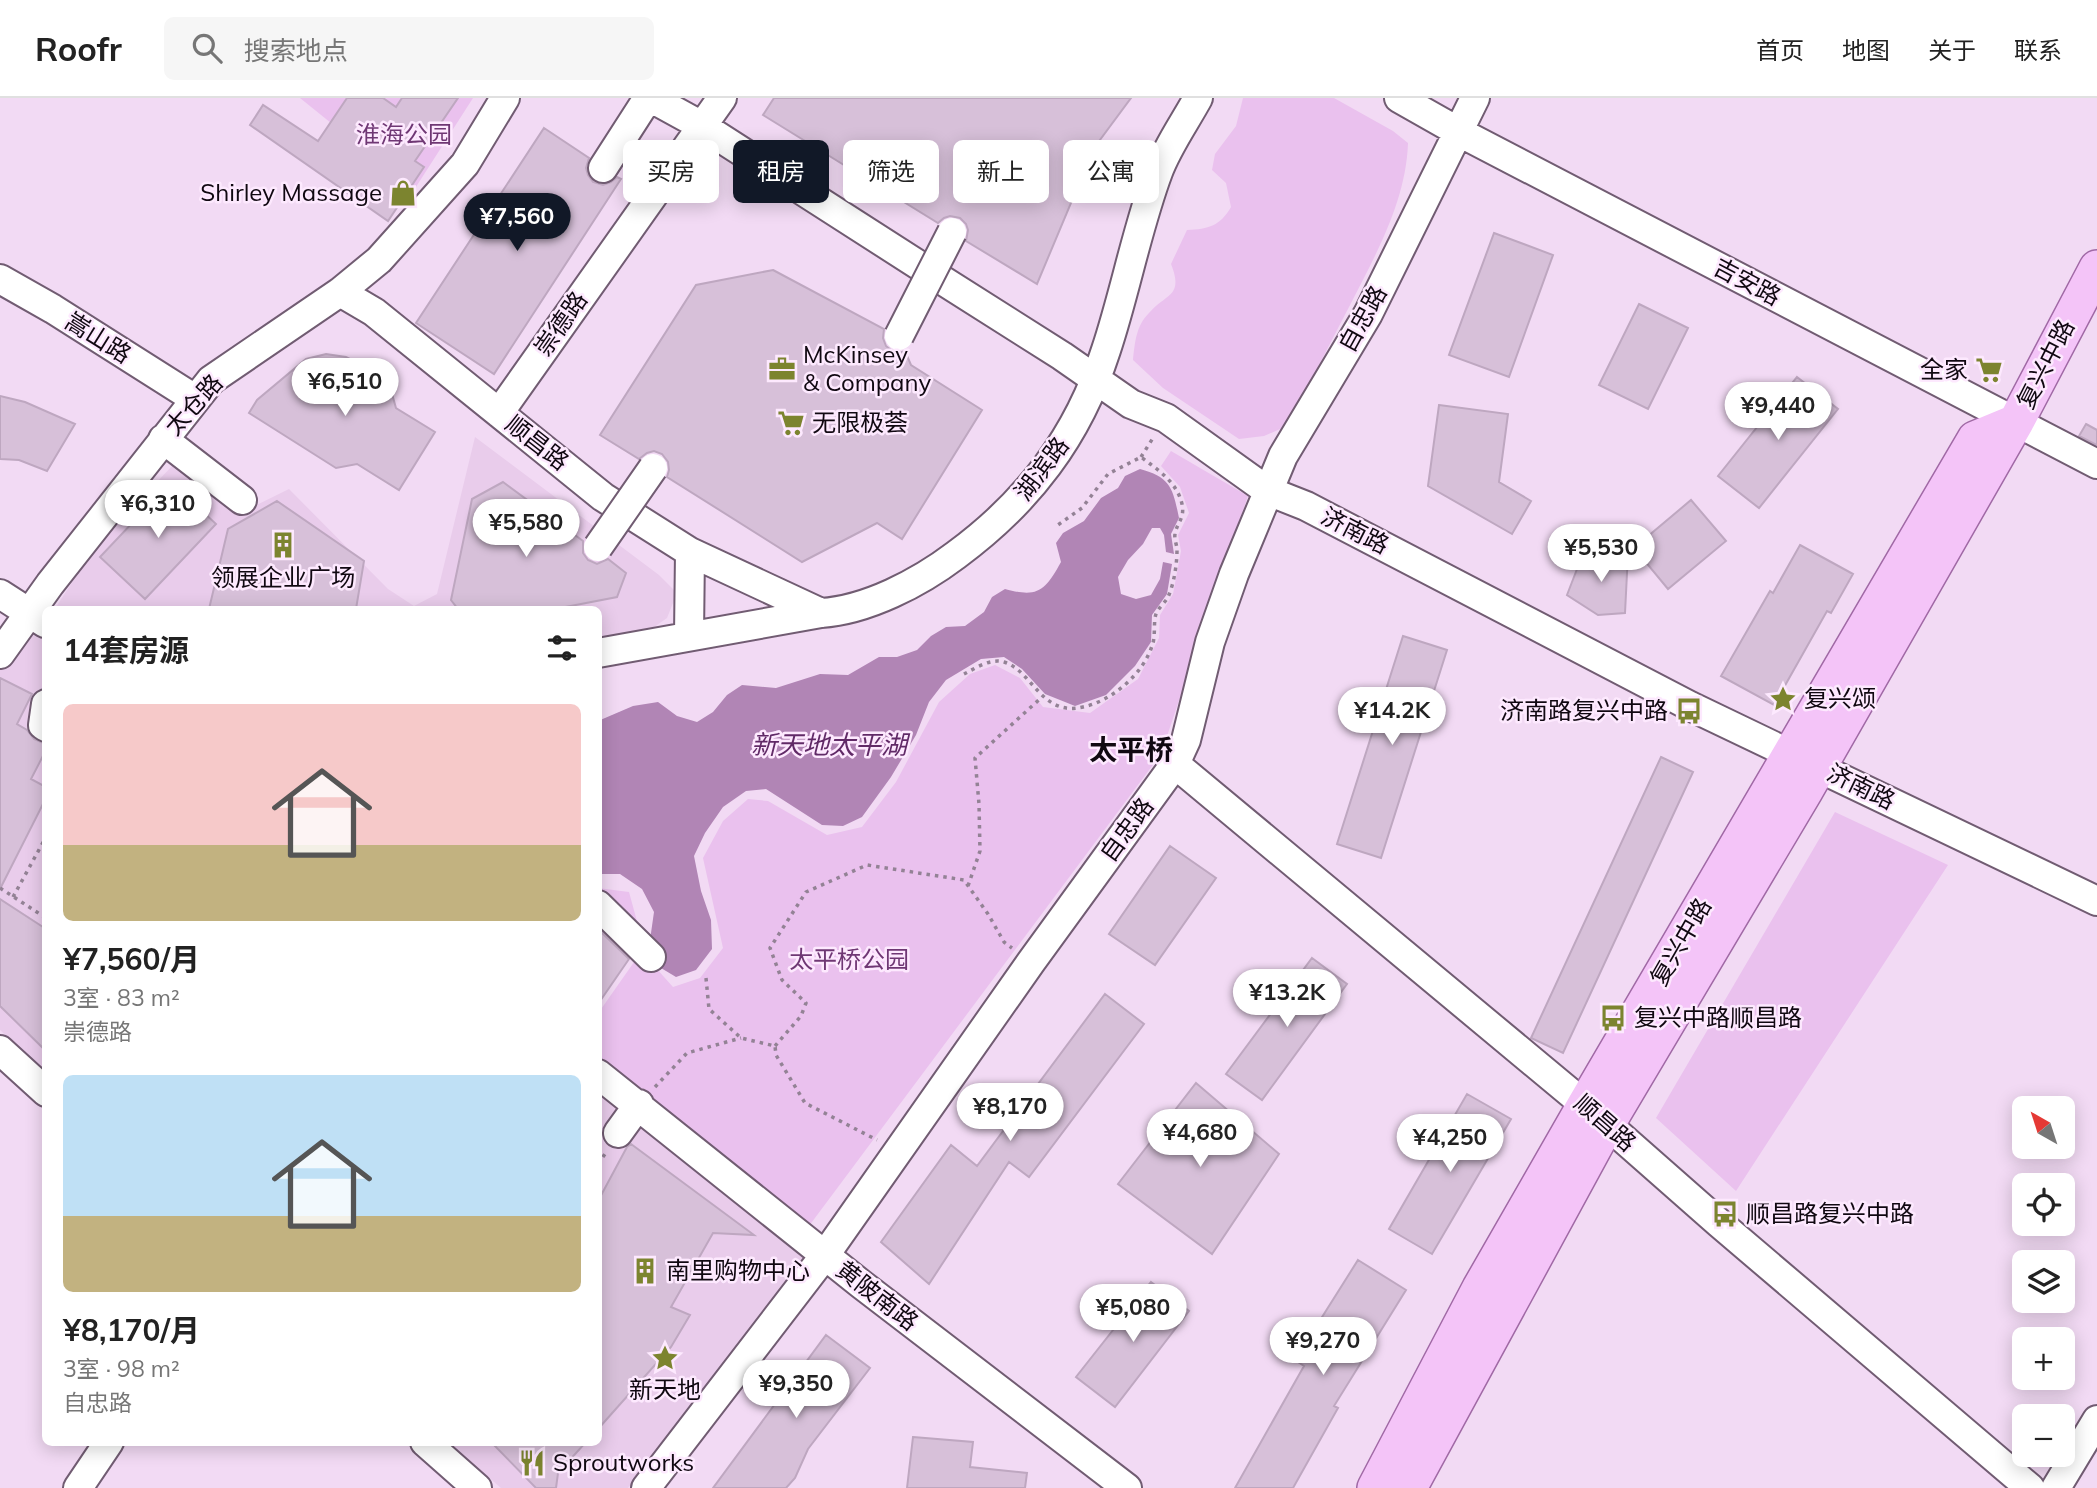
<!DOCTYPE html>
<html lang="zh">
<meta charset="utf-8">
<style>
body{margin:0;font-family:Mulish,"Noto Sans SC",sans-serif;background:#f6f6f6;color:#222;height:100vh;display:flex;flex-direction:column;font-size:26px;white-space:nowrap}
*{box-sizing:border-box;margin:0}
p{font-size:23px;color:#767676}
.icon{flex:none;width:38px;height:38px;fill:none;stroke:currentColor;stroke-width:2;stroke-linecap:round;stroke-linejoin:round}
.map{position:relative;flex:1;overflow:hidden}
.side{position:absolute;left:42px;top:508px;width:560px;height:840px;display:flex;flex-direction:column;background:#fff;border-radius:10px;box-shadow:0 4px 18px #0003}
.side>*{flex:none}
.top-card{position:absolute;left:623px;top:42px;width:665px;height:63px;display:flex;gap:14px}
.needle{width:46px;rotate:321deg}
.tools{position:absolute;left:2012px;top:998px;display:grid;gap:14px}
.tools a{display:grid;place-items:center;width:63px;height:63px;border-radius:10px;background:#fff;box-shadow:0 4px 18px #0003;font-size:35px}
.price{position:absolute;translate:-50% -60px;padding:0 16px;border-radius:24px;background:#fff;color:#222;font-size:23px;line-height:46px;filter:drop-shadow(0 2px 4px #0008)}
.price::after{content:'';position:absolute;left:50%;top:42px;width:21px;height:16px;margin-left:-10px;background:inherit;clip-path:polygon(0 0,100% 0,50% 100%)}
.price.current{background:#111827;color:#fff}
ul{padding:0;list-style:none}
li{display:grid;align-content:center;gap:14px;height:371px;padding:0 21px}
li span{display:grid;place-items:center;height:217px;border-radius:10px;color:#555}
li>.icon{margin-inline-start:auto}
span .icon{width:126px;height:126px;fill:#fffc;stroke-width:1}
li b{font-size:30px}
h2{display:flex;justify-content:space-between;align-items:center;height:84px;padding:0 21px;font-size:30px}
.chip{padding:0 24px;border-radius:10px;background:#fff;box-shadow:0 4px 18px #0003;font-size:24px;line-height:63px}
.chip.current{background:#111827;color:#fff}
header{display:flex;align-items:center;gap:42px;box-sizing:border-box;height:98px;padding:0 35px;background:#fff;border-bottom:2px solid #e0e0e0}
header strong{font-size:33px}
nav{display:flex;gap:38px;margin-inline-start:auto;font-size:24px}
.search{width:490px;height:63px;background:#f6f6f6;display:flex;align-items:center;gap:18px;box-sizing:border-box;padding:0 24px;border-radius:10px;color:#767676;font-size:26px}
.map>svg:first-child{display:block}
.built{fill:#e9cceb}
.green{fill:#eac1ee}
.water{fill:#b185b5}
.building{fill:#d7c0d9;stroke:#bea7c0;stroke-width:2}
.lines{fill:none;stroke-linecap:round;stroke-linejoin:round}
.minor-casing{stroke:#715c72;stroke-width:32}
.major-casing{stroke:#a069a5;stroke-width:38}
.path{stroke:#938295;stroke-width:3.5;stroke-dasharray:3.5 5;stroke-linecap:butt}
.minor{stroke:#fff;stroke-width:28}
.major{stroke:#f4c4f8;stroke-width:35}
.minor-bridge-casing{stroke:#715c72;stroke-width:32;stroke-linecap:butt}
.minor-bridge{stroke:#fff;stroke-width:28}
.labels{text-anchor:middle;stroke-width:5;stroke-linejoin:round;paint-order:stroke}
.park-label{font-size:24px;fill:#6f3774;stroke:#fde9fe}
.poi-label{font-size:24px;fill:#100811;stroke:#fde9fe;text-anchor:start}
.street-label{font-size:24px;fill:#100811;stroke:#fde9fe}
.water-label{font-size:26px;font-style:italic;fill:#612a67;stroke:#fde9fe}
.quarter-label{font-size:28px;font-weight:bold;fill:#100811;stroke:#fde9fe}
</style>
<header>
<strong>Roofr</strong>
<div class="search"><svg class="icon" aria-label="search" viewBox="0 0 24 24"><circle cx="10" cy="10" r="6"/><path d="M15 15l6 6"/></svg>搜索地点</div>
<nav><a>首页</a><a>地图</a><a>关于</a><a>联系</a></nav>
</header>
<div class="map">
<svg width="2097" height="1390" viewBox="0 0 2097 1390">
<rect width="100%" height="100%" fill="#f2daf4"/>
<path class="built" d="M475 339 659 477 677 495 667 520 650 532 599 543 598 511H59L56 509 95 449 174 366 236 417 289 391 388 491 414 508 437 496Z
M32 527 46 539 45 973 0 932V572Z
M599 991 805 1156 798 1177 628 1390H501L448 1344H598Z"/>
<path class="green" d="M300 0H473L414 92Z
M1243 0H1334L1393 33 1408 45C1406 104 1375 158 1349 209 1328 249 1308 289 1287 328L1264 338 1239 341 1163 290 1133 262C1135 244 1136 228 1149 215 1166 195 1184 199 1171 166L1187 132C1209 131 1220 128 1231 109L1226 85 1212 72 1215 56 1236 28Z
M1171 353 1248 398 1161 656 806 1132 599 972V914L639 857 599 824 598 790 629 794 647 860 673 889 700 880 723 850 703 760 723 723 748 701 768 703 827 737 862 729 896 684 939 604 970 576 995 567 1020 580 1043 609 1090 615 1138 581 1159 540 1160 517 1173 496 1181 453 1178 437 1189 415 1180 389 1161 368Z
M1835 714 1948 767 1736 1093 1656 1020Z"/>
<path class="water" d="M1140 371C1171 379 1173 391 1179 420L1171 436 1174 456 1166 454 1164 437 1160 430H1152L1143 446 1128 462 1118 479 1121 496 1136 501 1151 497 1160 481 1163 464 1172 466 1167 496 1152 517 1151 544 1135 568 1106 597 1075 608 1045 596 1022 571 1004 559 981 561 946 582 929 604 916 637 891 679 862 719 843 728 822 727 766 691 746 693 723 709 705 735 694 758 701 793 711 822 712 851 696 872 676 879 656 867 650 842 654 814 642 791 620 776H599L598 623 633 608 658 604 677 618 697 624 713 614 727 597 742 587 776 590 820 576 848 577 879 559H897L917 552 931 538 946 529 965 528 984 514 992 499 1005 491C1038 500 1045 493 1061 464L1056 445 1063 435 1084 423 1101 400 1118 390 1125 378Z"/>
<path class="building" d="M347 0H383L396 9 402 0H458L415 63 424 69 388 123 250 27 263 7 318 43Z
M774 0H1131L1094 50 1037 186 966 143 968 132 966 126 960 120 950 118 944 120 938 125 763 17Z
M544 30 589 60 586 70 588 77 593 84 603 87 611 84 617 79 621 81 494 276 416 225Z
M1494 135 1553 157 1509 279 1449 257Z
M773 172 884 231 883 240 886 248 891 252 899 255 905 253 911 267 982 312 902 441 877 425 802 464 667 379 669 372 668 364 662 356 654 353 647 355 639 361 600 337 696 187Z
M1639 206 1688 230 1648 311 1599 287Z
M326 256 346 259 366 269 389 285 396 310 435 334 399 392 357 366 336 370 249 315 257 302 306 261Z
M1797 279 1838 311 1759 410 1718 378Z
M0 298 25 304 75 326 47 373 19 362 0 361Z
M1439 307 1508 316 1499 384 1531 403 1512 436 1428 388Z
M2086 326 2097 332V347L2079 338Z
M171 384 216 426 145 501 100 459Z
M503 384 583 443V455L588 462 597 466 608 461 626 475 617 499 555 511H458L451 502 472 401Z
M1691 402 1726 443 1668 491 1634 450Z
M277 403 364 463 356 511H209L228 431Z
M1800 447 1853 476 1831 515 1827 513 1774 607 1721 578 1770 493 1773 495Z
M1584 453 1616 464 1628 455 1625 515 1598 517 1567 497Z
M1403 538 1447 552 1381 760 1337 746Z
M0 580 32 596 17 626 27 632 34 641 46 646V652L31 681 46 689V700L0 791Z
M1661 659 1693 674 1563 955 1531 940Z
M1170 748 1216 780 1155 867 1109 836Z
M0 801 46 831V953L0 908Z
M598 831 629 861 598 906Z
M1312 860 1347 886 1262 1002 1226 976Z
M1105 896 1144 926 1029 1079 1009 1064 929 1186 881 1144 951 1047 977 1068Z
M1196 985 1279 1056 1212 1156 1118 1086Z
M1467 996 1511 1021 1432 1156 1389 1131Z
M631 1046 754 1137 713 1135 671 1209 690 1217 671 1249 598 1331V1103L627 1049Z
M1358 1162 1406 1192 1334 1308 1338 1310 1293 1390H1235L1304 1268 1295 1262Z
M1151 1184 1189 1213 1115 1309 1076 1279Z
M826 1237 870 1270 808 1351 795 1380 786 1390H713Z
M913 1339 973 1344 970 1369 1027 1375 1025 1390H907Z
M491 1344H586L558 1375 556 1390H536Z"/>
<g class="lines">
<g class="minor-casing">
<path id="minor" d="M651 0 702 28 931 175 1062 258 1131 306 1166 320 1268 393 1306 408 1690 608 2097 803
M1399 0 1459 34 2097 366
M603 70 648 0
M0 181 53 211 195 301
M340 194 374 214 603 399 690 454 821 515
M499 315 722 0
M163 341 242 402
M0 496 45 525
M689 537 690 454
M598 555 821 515C867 512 919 485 956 457 1028 404 1078 339 1106 252 1125 195 1137 130 1158 74 1167 49 1185 24 1198 0
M0 556 50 486 211 282 340 194 379 162 465 66 505 0
M46 606 43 627 46 629
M1175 666 1585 1007 1719 1125 2030 1390
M598 807 651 859
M0 952 46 994
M598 976 861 1186 1127 1390
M618 1035 639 1006
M425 1344 477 1390
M78 1390 109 1344
M646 1390 825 1157 1031 864 1175 666 1186 642 1210 544 1234 476 1283 358 1368 216 1475 0
M2056 1390 2097 1322"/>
</g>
<g class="major-casing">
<path id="major" d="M1375 1390 1480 1190 1585 1007 1975 341 2016 324
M1409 1390 1607 1026 1805 693 2016 324 2097 170"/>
</g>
<path class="path" d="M1141 359 1153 340
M964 576C976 570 990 560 1004 564 1033 573 1041 619 1083 609 1112 603 1143 576 1152 548 1156 538 1153 525 1156 516 1158 510 1165 505 1168 499 1174 486 1177 466 1177 452 1177 447 1174 441 1175 436 1177 424 1185 421 1182 406 1177 384 1158 372 1141 359L1108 376 1082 410 1055 429
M968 788 980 753 979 706 975 660 1042 599
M0 790 46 820
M13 799 46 739
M706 880 709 911 741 940 775 948 776 957 805 1005 877 1042
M775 948 801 918 806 905 782 882 770 850 806 794 867 767 964 782 988 816 1004 844 1012 850
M655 989 687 955 741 940
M598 1066 607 1053"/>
<use href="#minor" class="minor"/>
<use href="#major" class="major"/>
<g class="minor-bridge-casing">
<path id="minor-bridge" d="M899 238 952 134
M598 449 653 370"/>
</g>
<use href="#minor-bridge" class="minor-bridge"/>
</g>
<defs>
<g id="shop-bare" transform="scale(2.1)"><path d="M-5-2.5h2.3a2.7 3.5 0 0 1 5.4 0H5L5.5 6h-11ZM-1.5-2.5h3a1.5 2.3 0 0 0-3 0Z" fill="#7c842f" stroke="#fde9fe" stroke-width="2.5" paint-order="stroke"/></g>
<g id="office-bare" transform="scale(2.1)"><path d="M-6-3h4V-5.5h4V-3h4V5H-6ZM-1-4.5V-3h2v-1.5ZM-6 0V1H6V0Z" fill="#7c842f" stroke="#fde9fe" stroke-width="2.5" paint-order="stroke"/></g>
<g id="supermarket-bare" transform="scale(2.1)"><path d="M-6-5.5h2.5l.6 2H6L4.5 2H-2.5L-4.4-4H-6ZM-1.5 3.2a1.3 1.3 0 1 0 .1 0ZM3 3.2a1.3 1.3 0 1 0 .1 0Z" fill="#7c842f" stroke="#fde9fe" stroke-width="2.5" paint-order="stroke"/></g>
<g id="building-bare" transform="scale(2.1)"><path d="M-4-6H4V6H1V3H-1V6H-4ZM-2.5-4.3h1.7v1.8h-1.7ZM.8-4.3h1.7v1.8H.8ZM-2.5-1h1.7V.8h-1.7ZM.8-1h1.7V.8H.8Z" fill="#7c842f" stroke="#fde9fe" stroke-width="2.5" paint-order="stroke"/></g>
<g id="sight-bare" transform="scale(2.1)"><path d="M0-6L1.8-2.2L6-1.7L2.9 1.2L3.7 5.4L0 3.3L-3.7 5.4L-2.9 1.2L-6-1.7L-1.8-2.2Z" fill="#7c842f" stroke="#fde9fe" stroke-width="2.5" paint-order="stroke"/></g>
<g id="bus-bare" transform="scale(2.1)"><path d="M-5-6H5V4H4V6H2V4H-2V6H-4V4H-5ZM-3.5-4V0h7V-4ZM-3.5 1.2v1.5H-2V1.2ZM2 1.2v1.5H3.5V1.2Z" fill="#7c842f" stroke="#fde9fe" stroke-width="2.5" paint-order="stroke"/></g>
<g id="restaurant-bare" transform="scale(2.1)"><path d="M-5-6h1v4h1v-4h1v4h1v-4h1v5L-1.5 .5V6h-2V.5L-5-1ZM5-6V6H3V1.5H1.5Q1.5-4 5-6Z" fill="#7c842f" stroke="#fde9fe" stroke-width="2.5" paint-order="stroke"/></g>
</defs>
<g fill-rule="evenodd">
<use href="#shop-bare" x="403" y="95"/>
<use href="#office-bare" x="782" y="271"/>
<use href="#supermarket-bare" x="1989" y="272"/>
<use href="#supermarket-bare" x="791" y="325"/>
<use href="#building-bare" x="283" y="447"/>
<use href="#sight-bare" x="1783" y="601"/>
<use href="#bus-bare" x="1689" y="613"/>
<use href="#bus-bare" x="1613" y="920"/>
<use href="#bus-bare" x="1725" y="1116"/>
<use href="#building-bare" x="645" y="1173"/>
<use href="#sight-bare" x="665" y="1260"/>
<use href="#restaurant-bare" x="532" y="1365"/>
</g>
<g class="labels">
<g class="park-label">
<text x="404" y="45">淮海公园</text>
<text x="849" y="870">太平桥公园</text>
</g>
<g class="poi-label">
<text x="382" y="103" text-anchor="end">Shirley Massage</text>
<text x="803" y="265">McKinsey<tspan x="803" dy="28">&amp; Company</tspan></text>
<text x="1968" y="280" text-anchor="end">全家</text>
<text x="812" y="333">无限极荟</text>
<text x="283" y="488" text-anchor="middle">领展企业广场</text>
<text x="1804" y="609">复兴颂</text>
<text x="1668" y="621" text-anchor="end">济南路复兴中路</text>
<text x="1634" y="928">复兴中路顺昌路</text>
<text x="1746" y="1124">顺昌路复兴中路</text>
<text x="666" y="1181">南里购物中心</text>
<text x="665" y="1300" text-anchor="middle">新天地</text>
<text x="553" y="1373">Sproutworks</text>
</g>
<g class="street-label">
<text transform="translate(1747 184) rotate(28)" y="8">吉安路</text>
<text transform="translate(1363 221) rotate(-61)" y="8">自忠路</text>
<text transform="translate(561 226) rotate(-55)" y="8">崇德路</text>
<text transform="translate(98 240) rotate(32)" y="8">嵩山路</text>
<text transform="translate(2046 266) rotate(-63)" y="8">复兴中路</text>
<text transform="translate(194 307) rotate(-48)" y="8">太仓路</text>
<text transform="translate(537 345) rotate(38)" y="8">顺昌路</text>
<text transform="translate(1042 371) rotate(-53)" y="8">湖滨路</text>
<text transform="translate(1355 433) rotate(27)" y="8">济南路</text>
<text transform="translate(1861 689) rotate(26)" y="8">济南路</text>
<text transform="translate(1127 732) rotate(-54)" y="8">自忠路</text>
<text transform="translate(1681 844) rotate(-60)" y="8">复兴中路</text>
<text transform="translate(1605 1025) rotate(41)" y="8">顺昌路</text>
<text transform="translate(877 1198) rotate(38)" y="8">黄陂南路</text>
</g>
<g class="water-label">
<text x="829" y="656">新天地太平湖</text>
</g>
<g class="quarter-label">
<text x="1131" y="662">太平桥</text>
</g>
</g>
</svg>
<div class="tools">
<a><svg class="needle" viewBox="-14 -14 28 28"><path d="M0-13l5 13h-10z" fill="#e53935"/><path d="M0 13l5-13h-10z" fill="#767676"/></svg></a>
<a><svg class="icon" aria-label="locate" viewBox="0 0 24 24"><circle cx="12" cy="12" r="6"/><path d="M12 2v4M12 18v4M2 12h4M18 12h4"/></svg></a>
<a><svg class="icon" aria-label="layers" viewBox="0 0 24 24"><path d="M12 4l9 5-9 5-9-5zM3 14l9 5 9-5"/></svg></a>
<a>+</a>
<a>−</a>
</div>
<b class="price current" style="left:517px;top:155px">¥7,560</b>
<b class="price" style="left:345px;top:320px">¥6,510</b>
<b class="price" style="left:1778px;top:344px">¥9,440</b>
<b class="price" style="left:158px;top:442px">¥6,310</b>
<b class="price" style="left:526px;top:461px">¥5,580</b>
<b class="price" style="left:1601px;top:486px">¥5,530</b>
<b class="price" style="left:1392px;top:649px">¥14.2K</b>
<b class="price" style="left:1287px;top:931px">¥13.2K</b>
<b class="price" style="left:1010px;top:1045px">¥8,170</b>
<b class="price" style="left:1200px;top:1071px">¥4,680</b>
<b class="price" style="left:1450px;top:1076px">¥4,250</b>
<b class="price" style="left:1133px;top:1246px">¥5,080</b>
<b class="price" style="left:1323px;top:1279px">¥9,270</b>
<b class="price" style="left:796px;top:1322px">¥9,350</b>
<div class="top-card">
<a class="chip">买房</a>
<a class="chip current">租房</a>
<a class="chip">筛选</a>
<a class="chip">新上</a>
<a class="chip">公寓</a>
</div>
<section class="side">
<h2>14套房源<svg class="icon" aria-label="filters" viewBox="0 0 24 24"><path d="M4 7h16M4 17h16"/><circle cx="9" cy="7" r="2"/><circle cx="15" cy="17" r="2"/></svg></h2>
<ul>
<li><span style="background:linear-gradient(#f6c9c9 65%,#c2b280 0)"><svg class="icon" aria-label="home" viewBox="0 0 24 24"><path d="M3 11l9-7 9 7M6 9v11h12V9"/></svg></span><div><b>¥7,560/月</b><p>3室 · 83 m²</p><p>崇德路</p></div></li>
<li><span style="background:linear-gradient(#bfe0f5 65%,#c2b280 0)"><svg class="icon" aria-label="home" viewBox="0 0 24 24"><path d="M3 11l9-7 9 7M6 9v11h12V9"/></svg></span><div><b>¥8,170/月</b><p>3室 · 98 m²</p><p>自忠路</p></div></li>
</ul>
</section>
</div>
